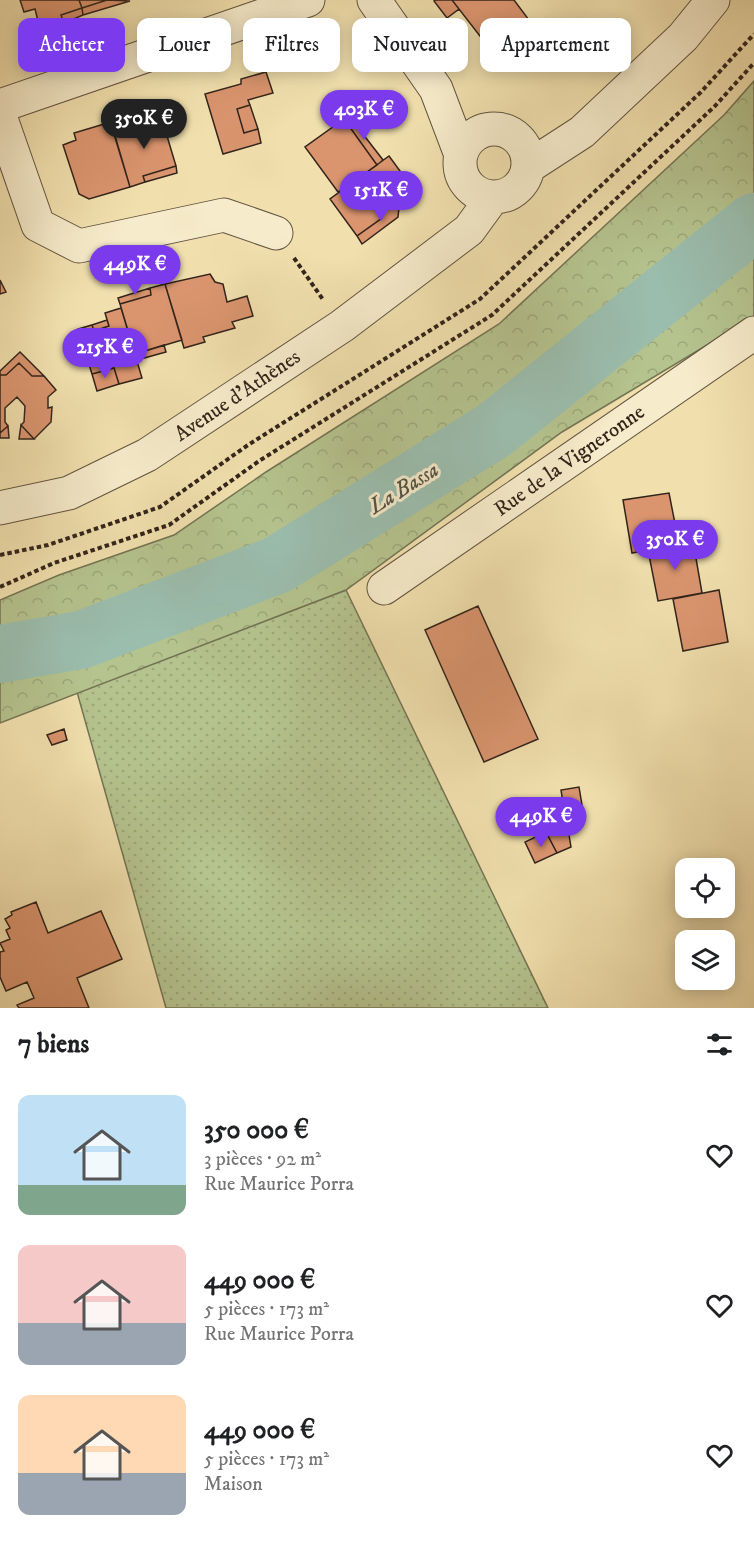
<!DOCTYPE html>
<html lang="fr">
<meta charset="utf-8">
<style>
body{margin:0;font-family:"IM FELL DW Pica",serif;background:#f6f6f6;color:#202124;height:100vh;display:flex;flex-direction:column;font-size:22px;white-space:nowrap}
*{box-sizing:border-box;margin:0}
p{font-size:20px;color:#757577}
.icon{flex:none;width:33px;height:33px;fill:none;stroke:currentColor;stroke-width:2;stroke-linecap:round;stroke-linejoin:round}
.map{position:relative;height:1008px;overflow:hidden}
.panel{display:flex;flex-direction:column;background:#fff;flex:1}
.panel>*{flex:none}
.top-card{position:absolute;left:18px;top:18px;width:718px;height:54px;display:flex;gap:12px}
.tools{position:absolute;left:675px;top:858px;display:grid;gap:12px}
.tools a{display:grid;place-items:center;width:60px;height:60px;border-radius:12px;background:#fff;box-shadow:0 3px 15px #0003;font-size:30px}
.price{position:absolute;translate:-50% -51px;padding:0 14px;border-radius:21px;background:#7c3aed;color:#fff;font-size:20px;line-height:39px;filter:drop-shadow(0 2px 3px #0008)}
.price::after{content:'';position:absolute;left:50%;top:36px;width:18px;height:14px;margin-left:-9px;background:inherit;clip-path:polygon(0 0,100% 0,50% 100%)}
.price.current{background:#222;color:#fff}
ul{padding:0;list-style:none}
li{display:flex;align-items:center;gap:18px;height:150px;padding:0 18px}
li span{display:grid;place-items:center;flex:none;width:168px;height:120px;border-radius:12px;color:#555}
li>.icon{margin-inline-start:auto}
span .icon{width:72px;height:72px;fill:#fffc;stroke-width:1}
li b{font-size:26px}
h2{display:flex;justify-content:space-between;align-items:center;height:72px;padding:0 18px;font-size:26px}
.tag{padding:0 21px;border-radius:12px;background:#fff;box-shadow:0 3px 15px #0003;font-size:21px;line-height:54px}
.tag.current{background:#7c3aed;color:#fff}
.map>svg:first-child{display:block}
.grass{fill:url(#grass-dots);stroke:#747454;stroke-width:1.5}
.forest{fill:url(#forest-crowns);stroke:#747454;stroke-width:1.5}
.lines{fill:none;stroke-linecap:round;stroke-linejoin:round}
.river{stroke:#9bbdad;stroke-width:58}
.building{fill:#da956f;stroke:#32241b;stroke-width:1.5}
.minor-casing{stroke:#625340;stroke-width:35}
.path{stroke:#32241b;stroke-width:4;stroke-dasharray:4.5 3;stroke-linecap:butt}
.minor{stroke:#f6ebca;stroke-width:33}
.labels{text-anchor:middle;stroke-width:6;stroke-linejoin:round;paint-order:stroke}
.street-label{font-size:21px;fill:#32241b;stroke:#f6ebca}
.water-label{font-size:22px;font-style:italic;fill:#525247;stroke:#f6ebca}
</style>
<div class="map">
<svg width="754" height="1008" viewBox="0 0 754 1008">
<defs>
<pattern id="grass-dots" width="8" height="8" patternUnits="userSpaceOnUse" patternTransform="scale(1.5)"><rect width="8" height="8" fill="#b5c38e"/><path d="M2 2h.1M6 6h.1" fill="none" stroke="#9ca77a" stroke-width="1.8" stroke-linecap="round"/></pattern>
<pattern id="forest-crowns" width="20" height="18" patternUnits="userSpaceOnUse" patternTransform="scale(1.5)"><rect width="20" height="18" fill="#b5c38e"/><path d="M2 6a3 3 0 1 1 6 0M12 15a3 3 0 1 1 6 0" fill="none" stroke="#9ca77a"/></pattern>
</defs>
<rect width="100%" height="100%" fill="#f1e0ae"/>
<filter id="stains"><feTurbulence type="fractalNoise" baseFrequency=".00333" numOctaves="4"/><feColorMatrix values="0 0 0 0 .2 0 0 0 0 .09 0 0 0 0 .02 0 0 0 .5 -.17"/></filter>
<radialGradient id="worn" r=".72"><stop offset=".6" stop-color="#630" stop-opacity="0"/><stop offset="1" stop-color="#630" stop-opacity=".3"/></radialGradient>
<path class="grass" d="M346 590 548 1008H166L77 692Z"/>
<path class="forest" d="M754 81V317L562 432 346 590 0 723V600L59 575 174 535 266 472 499 324 724 115Z"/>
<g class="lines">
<path class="river" d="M0 654 81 640 277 565 493 431 754 222"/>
</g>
<path class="building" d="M20 0H79L82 8 61 15 64 23 40 29 35 9 24 12Z
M79 0H107L82 8Z
M107 0 130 1 83 15 82 8Z
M436 0H452L459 9 447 18 434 1Z
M452 0H514L529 20 490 49Z
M82 8 83 15 64 23 61 15Z
M266 72 273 93 248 100 250 105 237 109 244 133 258 129 261 143 223 154 205 94 241 84V79Z
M250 105 258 129 244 133 237 109Z
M161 116 176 166 143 176 145 182 130 187 113 131Z
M349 116 383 160 377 165 344 119Z
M344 119 377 165 338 192 305 147Z
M111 122 130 187 89 199 79 194 63 145 76 140 74 133Z
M389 156 400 171 394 174 408 192 379 214 382 218 357 236 330 199Z
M176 166 177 173 145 182 143 176Z
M400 198 398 217 362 244 357 236 382 218 379 214Z
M210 274 215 282 223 284 227 302 247 296 253 316 232 322 235 328 203 337 205 342 184 348 165 284Z
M0 280 6 292 0 294Z
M165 284 182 340 135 354 120 304 151 295 150 288Z
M150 288 151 295 120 304 118 298Z
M121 308 142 378 119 384 114 368 92 374 78 329 92 325 94 331 109 326 105 313Z
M107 320 109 326 94 331 92 325Z
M164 345 166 352 137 360 135 354Z
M20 352 44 376H32L19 363 6 375H0V371Z
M19 363 32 376H44L56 390 48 397V408L52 407 51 422 34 439 21 425 24 422 25 406 17 397 5 408V422L8 426 0 433V375H6Z
M114 368 119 384 97 391 92 374Z
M21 425 34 439H19Z
M8 426 9 438H0V433Z
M669 493 679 544 632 553 623 500Z
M693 541 702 593 658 601 648 550Z
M719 590 728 642 683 651 673 599Z
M478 606 538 739 484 762 425 630Z
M64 729 67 740 52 745 47 735Z
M579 787 583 811 565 815 561 790Z
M567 823 571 847 557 853 546 832Z
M546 832 557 853 535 863 525 842Z
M36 902 48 933 101 911 122 959 77 978 89 1008H19L17 1005 34 998 27 982 6 991 0 977V952L4 951 0 943 10 939 6 930 10 928 5 919 12 915 11 912Z"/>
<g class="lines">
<g class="minor-casing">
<path id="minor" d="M374 0 436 89 461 155
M0 106 308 0
M0 116 38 225 79 246 224 215 276 233
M460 163a34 34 0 1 1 68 0a34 34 0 1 1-68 0Z
M528 167 582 132 683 37 713 0
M0 508 69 493 147 455 342 326 469 230 493 197
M384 588 754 333"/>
</g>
<path class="path" d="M294 258 324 301
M0 555 48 545 160 507 248 445 480 299 701 92 754 34
M0 587 54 563 169 525 259 461 492 315 715 106 754 63"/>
<use href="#minor" class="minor"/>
</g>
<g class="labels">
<g class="street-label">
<text transform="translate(237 395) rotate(-34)" y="7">Avenue d'Athènes</text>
<text transform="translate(569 460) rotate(-35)" y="7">Rue de la Vigneronne</text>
</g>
<g class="water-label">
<text transform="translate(403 487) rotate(-32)" y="8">La Bassa</text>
</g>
</g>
<rect width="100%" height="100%" filter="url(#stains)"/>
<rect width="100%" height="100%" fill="url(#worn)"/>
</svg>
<div class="tools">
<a><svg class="icon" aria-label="locate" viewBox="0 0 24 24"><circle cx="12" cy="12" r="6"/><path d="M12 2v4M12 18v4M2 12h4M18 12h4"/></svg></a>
<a><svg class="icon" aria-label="layers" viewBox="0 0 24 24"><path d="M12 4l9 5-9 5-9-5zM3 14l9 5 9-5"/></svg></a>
</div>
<b class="price" style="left:364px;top:141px">403K €</b>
<b class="price current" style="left:144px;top:150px">350K €</b>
<b class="price" style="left:381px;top:222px">151K €</b>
<b class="price" style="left:135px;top:296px">449K €</b>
<b class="price" style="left:105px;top:379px">215K €</b>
<b class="price" style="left:675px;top:571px">350K €</b>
<b class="price" style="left:541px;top:848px">449K €</b>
<div class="top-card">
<a class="tag current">Acheter</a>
<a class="tag">Louer</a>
<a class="tag">Filtres</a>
<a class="tag">Nouveau</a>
<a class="tag">Appartement</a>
</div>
</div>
<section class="panel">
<h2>7 biens<svg class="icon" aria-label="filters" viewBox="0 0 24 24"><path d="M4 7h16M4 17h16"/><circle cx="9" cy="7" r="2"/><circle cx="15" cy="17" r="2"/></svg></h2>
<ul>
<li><span style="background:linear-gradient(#bfe0f5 75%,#7fa58c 0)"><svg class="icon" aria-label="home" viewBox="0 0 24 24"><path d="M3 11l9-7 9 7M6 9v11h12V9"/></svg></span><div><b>350 000 €</b><p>3 pièces · 92 m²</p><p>Rue Maurice Porra</p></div><svg class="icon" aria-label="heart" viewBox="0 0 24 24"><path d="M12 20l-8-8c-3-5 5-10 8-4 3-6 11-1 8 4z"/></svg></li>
<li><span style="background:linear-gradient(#f6c9c9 65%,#9aa5b1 0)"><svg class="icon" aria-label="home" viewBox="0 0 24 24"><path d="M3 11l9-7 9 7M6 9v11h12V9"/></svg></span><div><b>449 000 €</b><p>5 pièces · 173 m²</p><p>Rue Maurice Porra</p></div><svg class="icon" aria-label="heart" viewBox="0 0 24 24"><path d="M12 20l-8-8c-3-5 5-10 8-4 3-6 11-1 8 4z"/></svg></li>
<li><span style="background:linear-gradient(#ffd9b3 65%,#9aa5b1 0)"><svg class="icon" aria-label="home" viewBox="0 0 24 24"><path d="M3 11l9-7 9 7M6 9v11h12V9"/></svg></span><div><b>449 000 €</b><p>5 pièces · 173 m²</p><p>Maison</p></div><svg class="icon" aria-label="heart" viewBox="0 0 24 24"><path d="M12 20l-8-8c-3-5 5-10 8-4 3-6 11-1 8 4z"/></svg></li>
</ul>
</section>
